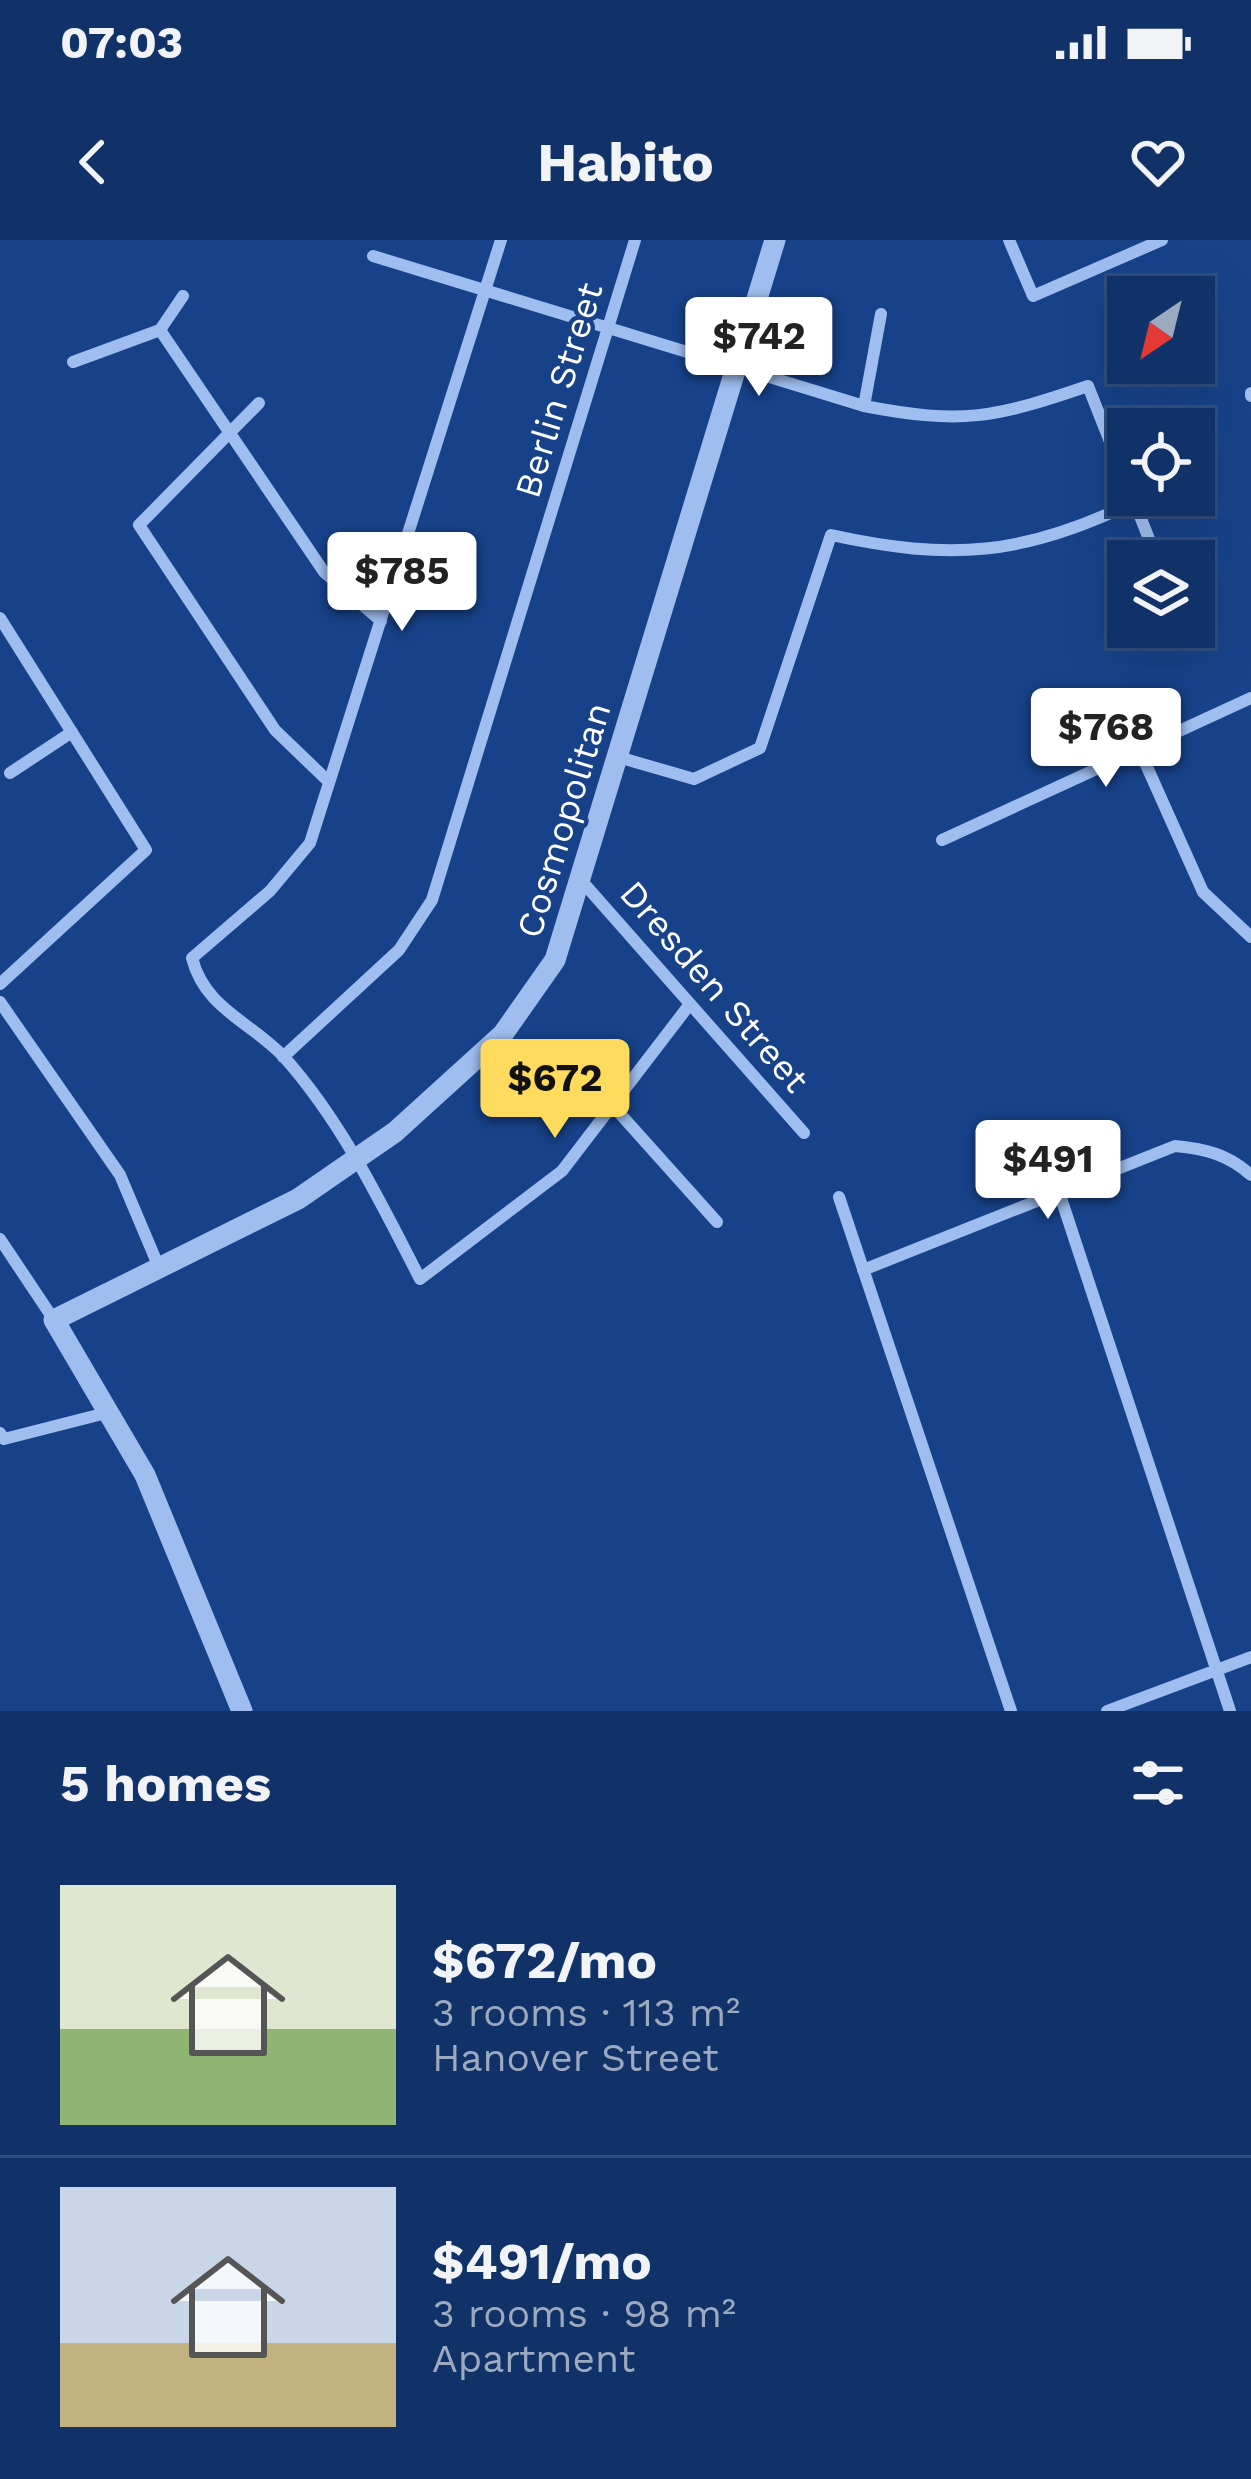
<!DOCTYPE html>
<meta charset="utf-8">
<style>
body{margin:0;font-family:"Work Sans",sans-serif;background:#1a3a6e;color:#f1f3f6;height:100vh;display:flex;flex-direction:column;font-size:45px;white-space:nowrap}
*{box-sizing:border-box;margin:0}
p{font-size:39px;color:#9caac0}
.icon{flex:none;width:66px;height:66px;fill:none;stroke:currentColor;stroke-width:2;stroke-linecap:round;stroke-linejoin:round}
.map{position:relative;height:1471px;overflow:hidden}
.details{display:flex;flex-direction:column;background:#113268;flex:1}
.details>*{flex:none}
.needle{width:78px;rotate:215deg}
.buttons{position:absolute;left:1107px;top:36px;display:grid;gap:24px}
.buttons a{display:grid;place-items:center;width:108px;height:108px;border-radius:0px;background:#113268;box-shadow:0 12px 48px #0002,0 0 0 3px #304d7c;font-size:60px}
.price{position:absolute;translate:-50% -102px;padding:0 27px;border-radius:12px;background:#fff;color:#222;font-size:39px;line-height:78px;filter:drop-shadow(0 3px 6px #0008)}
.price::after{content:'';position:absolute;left:50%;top:72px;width:36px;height:27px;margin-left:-18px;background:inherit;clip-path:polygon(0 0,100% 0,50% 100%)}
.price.active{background:#ffdb5d;color:#111}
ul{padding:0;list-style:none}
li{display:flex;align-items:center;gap:36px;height:300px;padding:0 60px}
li+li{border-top:3px solid #304d7c}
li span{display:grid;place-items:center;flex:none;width:336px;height:240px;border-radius:0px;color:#555}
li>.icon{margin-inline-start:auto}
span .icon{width:144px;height:144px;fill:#fffc;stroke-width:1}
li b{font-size:51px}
h2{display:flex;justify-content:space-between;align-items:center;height:144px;padding:0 60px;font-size:51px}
.status{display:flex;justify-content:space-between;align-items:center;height:84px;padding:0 60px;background:#113268;direction:ltr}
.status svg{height:33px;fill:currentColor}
header{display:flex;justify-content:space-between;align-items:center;height:156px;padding:0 60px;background:#113268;font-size:54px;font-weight:700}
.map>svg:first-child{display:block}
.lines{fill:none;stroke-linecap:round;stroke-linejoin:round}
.minor{stroke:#9fbeef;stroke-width:12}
.tertiary{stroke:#9fbeef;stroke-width:21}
.labels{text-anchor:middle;stroke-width:9;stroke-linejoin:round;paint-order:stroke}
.street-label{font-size:36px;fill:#fff;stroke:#17428a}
</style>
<div class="status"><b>07:03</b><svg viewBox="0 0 49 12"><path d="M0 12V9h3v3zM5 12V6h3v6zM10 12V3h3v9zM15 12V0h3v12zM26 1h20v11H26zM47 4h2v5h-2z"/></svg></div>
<header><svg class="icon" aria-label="back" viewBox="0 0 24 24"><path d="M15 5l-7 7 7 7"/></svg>Habito<svg class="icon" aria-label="heart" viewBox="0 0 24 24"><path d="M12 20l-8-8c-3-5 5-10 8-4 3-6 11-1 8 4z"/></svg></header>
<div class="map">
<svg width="1251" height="1471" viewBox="0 0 1251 1471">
<rect width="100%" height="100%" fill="#17428a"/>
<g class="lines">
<path class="minor" d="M501 0 310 603 270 651 192 718C205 769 250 781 284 817 342 882 381 963 420 1039L562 931 690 764
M1009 0 1033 56 1162 0
M373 16 864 166C963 185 994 178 1088 146L1128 247
M160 90 183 56
M73 122 160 90 324 332 381 381
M1251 153V156
M259 163 139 285 275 490 329 542
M864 166 881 74
M1132 256 1153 309
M0 378 146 610 0 744
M1139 509 1203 652 1251 697
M618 517 694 539 760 508 831 295C950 321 1024 316 1134 262
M10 533 72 492
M942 600 1251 458
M580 639 804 893
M0 762 120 935 158 1025
M283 817 399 710 432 660 635 0
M614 867 717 982
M1059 952 1230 1471
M839 957 1011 1471
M0 999 54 1080
M863 1030 1175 906C1206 909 1227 914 1251 935
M0 1193 4 1199 110 1172
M1107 1471 1251 1417"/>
<path class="tertiary" d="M242 1471 145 1235 54 1080 298 959 395 892 503 794 555 720 775 0"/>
</g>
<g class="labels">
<g class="street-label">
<text transform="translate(558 150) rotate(-73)" y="13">Berlin Street</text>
<text transform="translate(563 580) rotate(-73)" y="13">Cosmopolitan</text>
<text transform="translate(715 746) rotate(49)" y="13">Dresden Street</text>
</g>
</g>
</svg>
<div class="buttons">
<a><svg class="needle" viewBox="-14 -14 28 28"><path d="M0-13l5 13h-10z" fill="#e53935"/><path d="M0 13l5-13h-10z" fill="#9caac0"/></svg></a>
<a><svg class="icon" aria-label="locate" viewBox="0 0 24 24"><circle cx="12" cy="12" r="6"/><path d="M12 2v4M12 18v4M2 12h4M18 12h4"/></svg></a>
<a><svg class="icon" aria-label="layers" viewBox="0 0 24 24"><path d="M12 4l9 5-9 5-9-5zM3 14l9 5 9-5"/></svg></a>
</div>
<b class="price" style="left:759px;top:159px">$742</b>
<b class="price" style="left:402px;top:394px">$785</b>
<b class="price" style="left:1106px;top:550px">$768</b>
<b class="price active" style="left:555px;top:901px">$672</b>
<b class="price" style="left:1048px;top:982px">$491</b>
</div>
<section class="details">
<h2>5 homes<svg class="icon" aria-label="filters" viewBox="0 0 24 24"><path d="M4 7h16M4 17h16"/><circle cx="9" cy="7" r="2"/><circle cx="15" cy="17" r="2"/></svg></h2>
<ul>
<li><span style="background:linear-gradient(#dfe7d0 60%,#8fb573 0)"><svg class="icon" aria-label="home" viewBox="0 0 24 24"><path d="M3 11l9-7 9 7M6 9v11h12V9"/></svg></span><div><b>$672/mo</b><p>3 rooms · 113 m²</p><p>Hanover Street</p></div></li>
<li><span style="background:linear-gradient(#c9d6e8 65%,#c2b280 0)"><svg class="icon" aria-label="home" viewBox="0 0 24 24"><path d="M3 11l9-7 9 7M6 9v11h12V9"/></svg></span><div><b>$491/mo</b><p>3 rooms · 98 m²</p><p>Apartment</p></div></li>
</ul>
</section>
